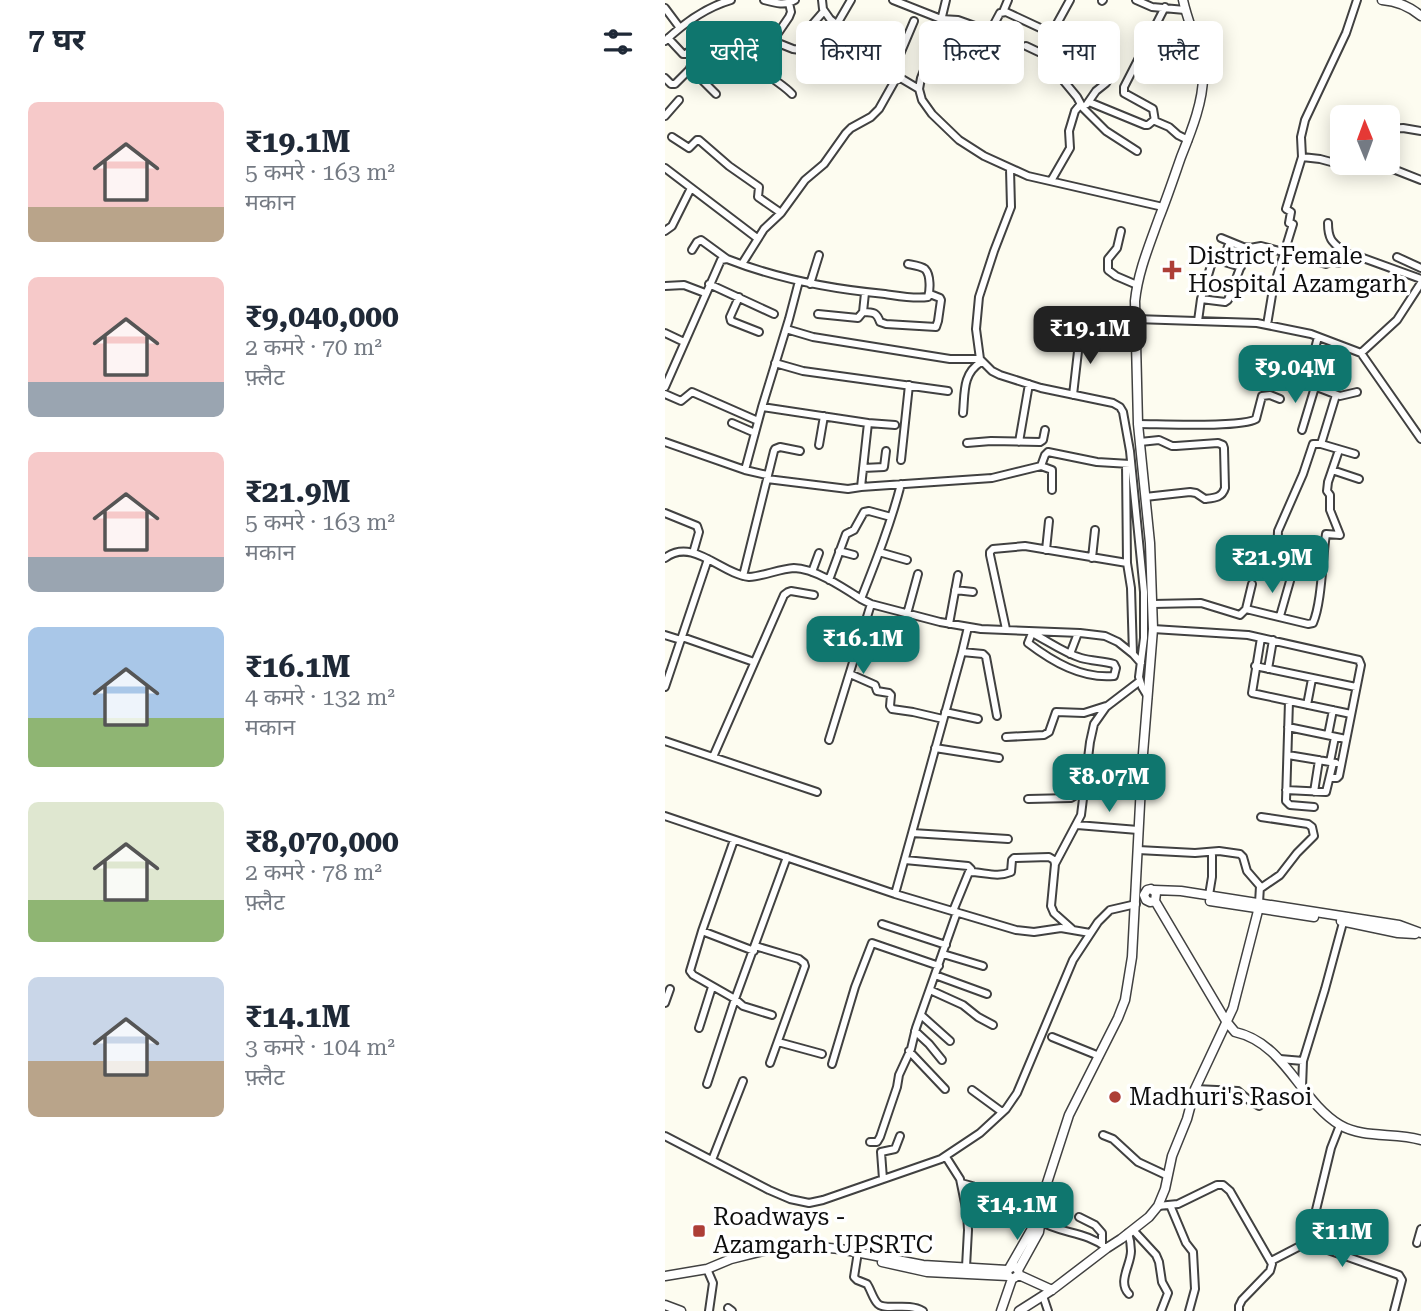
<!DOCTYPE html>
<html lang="hi">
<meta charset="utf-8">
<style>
body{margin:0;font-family:"Roboto Serif","Noto Sans Devanagari",serif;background:#f6f6f7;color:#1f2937;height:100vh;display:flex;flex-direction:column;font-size:26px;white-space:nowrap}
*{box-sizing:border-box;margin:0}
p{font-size:23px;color:#747a83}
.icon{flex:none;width:38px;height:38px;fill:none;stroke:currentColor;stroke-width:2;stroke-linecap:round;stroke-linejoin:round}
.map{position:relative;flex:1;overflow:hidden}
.details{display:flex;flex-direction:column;background:#fff;width:665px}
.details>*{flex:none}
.top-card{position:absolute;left:21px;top:21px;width:630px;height:63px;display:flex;gap:14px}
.needle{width:46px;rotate:359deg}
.buttons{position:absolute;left:665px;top:105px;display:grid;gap:14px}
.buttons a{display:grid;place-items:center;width:70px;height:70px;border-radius:10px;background:#fff;box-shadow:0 4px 18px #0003;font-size:35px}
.price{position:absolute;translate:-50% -60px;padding:0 16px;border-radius:14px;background:#0f766e;color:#fff;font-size:23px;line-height:46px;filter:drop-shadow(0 2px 4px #0008)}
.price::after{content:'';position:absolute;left:50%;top:42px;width:21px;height:16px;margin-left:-10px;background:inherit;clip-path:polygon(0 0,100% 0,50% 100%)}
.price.selected{background:#222;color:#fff}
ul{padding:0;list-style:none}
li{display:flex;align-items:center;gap:21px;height:175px;padding:0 28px}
li span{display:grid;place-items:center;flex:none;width:196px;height:140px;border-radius:10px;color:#555}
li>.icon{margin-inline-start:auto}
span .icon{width:84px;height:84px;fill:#fffc;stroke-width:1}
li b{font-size:30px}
h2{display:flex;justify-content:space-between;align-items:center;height:84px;padding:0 28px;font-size:30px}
.pill{padding:0 24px;border-radius:10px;background:#fff;box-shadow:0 4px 18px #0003;font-size:24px;line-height:63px}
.pill.selected{background:#0f766e;color:#fff}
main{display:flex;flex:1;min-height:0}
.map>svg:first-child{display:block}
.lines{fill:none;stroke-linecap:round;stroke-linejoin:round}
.minor-casing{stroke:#414141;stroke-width:10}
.tertiary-casing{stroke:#414141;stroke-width:11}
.minor{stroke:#fff;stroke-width:6}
.tertiary{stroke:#fff;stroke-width:8}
.poi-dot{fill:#ad3e36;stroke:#fff;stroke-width:2.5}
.labels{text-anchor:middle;stroke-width:7;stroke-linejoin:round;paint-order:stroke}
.poi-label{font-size:24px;fill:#0e0e0e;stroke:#fff;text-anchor:start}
</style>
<main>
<section class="details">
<h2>7 घर<svg class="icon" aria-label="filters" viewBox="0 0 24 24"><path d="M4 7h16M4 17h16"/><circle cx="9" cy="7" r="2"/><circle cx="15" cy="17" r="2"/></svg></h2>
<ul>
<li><span style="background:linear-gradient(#f6c9c9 75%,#b9a48a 0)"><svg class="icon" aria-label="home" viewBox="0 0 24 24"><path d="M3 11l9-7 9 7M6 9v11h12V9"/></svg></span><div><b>₹19.1M</b><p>5 कमरे · 163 m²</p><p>मकान</p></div></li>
<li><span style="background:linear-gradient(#f6c9c9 75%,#9aa5b1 0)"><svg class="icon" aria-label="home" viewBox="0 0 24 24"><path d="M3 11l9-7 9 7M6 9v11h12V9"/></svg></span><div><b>₹9,040,000</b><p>2 कमरे · 70 m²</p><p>फ़्लैट</p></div></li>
<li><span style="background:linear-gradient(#f6c9c9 75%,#9aa5b1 0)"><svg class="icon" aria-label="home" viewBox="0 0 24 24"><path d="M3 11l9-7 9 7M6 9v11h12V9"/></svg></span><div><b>₹21.9M</b><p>5 कमरे · 163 m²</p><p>मकान</p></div></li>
<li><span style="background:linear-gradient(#a9c7e8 65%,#8fb573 0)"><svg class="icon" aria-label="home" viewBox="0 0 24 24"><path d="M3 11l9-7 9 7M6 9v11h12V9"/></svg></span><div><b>₹16.1M</b><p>4 कमरे · 132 m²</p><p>मकान</p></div></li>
<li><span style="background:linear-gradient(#dfe7d0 70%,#8fb573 0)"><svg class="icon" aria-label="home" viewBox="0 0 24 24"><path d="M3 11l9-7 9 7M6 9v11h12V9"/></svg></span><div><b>₹8,070,000</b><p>2 कमरे · 78 m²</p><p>फ़्लैट</p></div></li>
<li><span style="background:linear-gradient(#c9d6e8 60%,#b9a48a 0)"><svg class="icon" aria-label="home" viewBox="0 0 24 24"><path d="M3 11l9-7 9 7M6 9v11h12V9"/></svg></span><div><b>₹14.1M</b><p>3 कमरे · 104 m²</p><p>फ़्लैट</p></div></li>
</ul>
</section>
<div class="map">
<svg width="756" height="1311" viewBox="0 0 756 1311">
<rect width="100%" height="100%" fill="#fdfcf0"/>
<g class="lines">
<g class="minor-casing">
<path id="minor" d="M99 0C110 3 120 6 130 0
M157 0 158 9 165 19 206 52 227 73 254 89
M228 0 276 19 293 20 321 30 327 28 335 13 341 12 386 33
M281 0 272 37 256 78 254 89 257 100 267 114 294 140 319 156 363 176 498 207
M405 0 383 40V46L390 60 393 74 412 97 418 108 441 131 472 151
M471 0 487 7 520 10
M437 1 438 0
M124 3 126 12 124 17 96 58 94 64C101 77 117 83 127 94
M500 7 459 87V93L488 109 490 121 504 127 513 135 523 140
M0 8 15 28
M338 12 343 0
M172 24 186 0
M3 38 18 54H21L29 47
M0 41C18 24 42 7 66 0
M108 41 128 49 135 50 146 26 159 11
M361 46 378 54 385 48
M25 68 51 94
M227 73 249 21
M0 78 6 84H10L37 57
M424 102 480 125H483L489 120
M422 104 431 91 441 83 445 77 444 73 427 59
M0 116 14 100
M723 129 738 128 756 131
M7 137 24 148 32 140H34L64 166 94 187 93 197 116 213
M637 157 655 159 692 169
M0 168 92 238
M345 169 346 207 329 251 314 297 311 329 315 359 327 371 335 375 376 388 448 403 455 407 458 412 465 451 479 592V638L474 677 477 687 483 697
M728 169 756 180
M386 181 405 148 404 131 410 111 415 105
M663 223C663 242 669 243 682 254
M0 231 7 226 26 188
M456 231 452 248 443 259V270L451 276 472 285
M556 238 578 247 585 248 596 246 661 264 666 261 674 263 682 254H687L756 279
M27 250 32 242 36 240 62 259
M732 257 756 268
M557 261 565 242
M77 264 99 229 116 213 140 180 159 164 181 133 186 128 206 117 214 109 232 77
M44 284 109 314
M145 284 154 255
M0 286 19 285 40 293
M74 297 65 317 66 321 94 332
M536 299 560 302 563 300 583 247
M198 312C208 313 211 311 215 322L221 324 271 327 273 321 276 300 275 298 265 294
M153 314 193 318 198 312 200 293
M470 319 592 323 646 334 696 353 756 439
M533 321 536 299 547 262 553 260 576 267
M602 325 608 289 628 224 624 223 626 212 621 209 637 157 636 137 640 120 681 33 692 0
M121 329 148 337 285 359H315
M0 333 19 342
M653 337 642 379 644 384 675 396 692 392
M696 353 732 320 756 283
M110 363 138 371 283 391
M0 387 56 260 62 259C113 279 165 289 220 294 234 296 249 299 263 297 265 291 266 275 260 269 256 266 248 265 243 264
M0 394 16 401 27 392 93 421
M408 395 415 334
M97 407 80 470 102 475
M298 413C300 393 297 374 316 362
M67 423 90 433
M203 423 230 425
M473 424C496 424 576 428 591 419L597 396 605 395 615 399
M637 430 650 387
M0 442 80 470
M354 442 364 384
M475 442 494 440 507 446H511L553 443 558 445 559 448 560 488C557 498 549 498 540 499L531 493 525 492 480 497
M302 443 326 441 375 442 378 440 380 430
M656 444 690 454
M154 445 159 416
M236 460 244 385
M461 464 462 563
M376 466 387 470V490
M198 468 219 467 221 451
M667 470 694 479
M102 479 183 489 196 487 203 423 97 407 124 319 134 281
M236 484C226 523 211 561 196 599L206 604 275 622 316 629 415 633 440 636 453 642 468 654
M196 487 327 478 376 466 380 455 383 452 432 462 465 464
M0 513 32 526 34 532 28 553
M381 550 384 521
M174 551 189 555
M214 552 242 560
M612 556 613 531 638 474 648 444H656L671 395
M0 558C28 537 56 574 84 577 99 576 114 569 129 568 149 568 179 588 196 599
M427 558 430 530
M147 572 154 553
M78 576 109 451 110 449 115 447 135 451
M164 580 181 534 189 530 199 512 204 511 226 517
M290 590 308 592
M488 604 536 603 575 615 581 609 587 584
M581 609 643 624 648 623C657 602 657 559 661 534L675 535 665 510V495L662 491 663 482 674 450
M242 614 253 574
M615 616 625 581
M284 624 293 575
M341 629 325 555V552L328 549 360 546 462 563 466 588 468 654 476 663
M488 629 583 635 694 660 696 665 674 776 672 778H665
M366 632 367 633C383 641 399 653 416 658 427 661 438 661 449 664L451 668 449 676C417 679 388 662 363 643L367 633
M0 635 16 640
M17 637 89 662
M596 638 587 693 686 714
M297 652 303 627
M405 654 413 633
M590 666 691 687
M603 669 608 640
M185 674 210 685 212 691 224 693 226 695 225 706 227 709 248 712 278 719
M0 687 43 559
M624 701 621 801 625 805 649 807
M642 705 647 679
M280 712 313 719
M623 727 681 739
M663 735 668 710
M341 737 379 735 384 732 391 712 419 713 441 706
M164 740 206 604
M0 741 152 792
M270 748 334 758
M623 755 671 763
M48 757 119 595 123 592 126 591 149 595
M665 762 670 737
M621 790 661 792 668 763
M649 792 654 760
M363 799 406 798 411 795 420 783
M0 816 230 894 351 930 369 932 396 928 425 933
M412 825 473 830
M247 833 297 652 318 654 321 657 332 716
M69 840 37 931 25 971 28 975 70 999 78 1006 107 1015
M473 850 530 853 554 851 575 854 578 857 582 871 595 886 594 903
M240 860 303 866 306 869 307 872
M390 864 416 815 425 742 429 724 441 707 475 681
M596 888 615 875 632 853 649 836 647 827 643 824 596 817
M230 894 247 833 343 839
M544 895 547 877V852
M288 911 304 872C319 872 332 878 346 872L347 860 349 858 384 857 389 860 390 864 386 906 389 913 407 929
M217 924 281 945
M37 931 89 951
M90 946 134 959 139 963 140 966 105 1063
M278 954 318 966
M270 975 322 994
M265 990 298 1005 313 1017 328 1025
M0 1003 5 989
M256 1015 285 1041
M34 1028 47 987
M250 1031 264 1044 277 1060
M387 1037 434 1056
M113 1042 157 1054
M244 1051 280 1089
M615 1059 638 1061
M167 1064 190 987 207 943 274 966
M42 1084 70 999 122 857
M637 1087 638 1061 660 989 679 919
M530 1089 573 1091 585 1101 594 1106
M307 1090 337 1112
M438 1135 448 1139 473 1162 503 1176
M0 1136 104 1190 125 1199 144 1203 158 1200 276 1159 315 1133 341 1109 352 1093 408 960 433 922 445 910 471 904
M205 1142H212L215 1137 232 1087 234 1075 246 1049 251 1028 292 912
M281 1157 295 1179 302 1213 303 1230 301 1267
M47 1160 78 1081
M218 1179 216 1152 230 1149 235 1136
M296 1183 307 1186 328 1197
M505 1205 521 1243 528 1252 530 1289 524 1311
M493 1206 513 1204 552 1185H558L565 1191 607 1264 605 1271 577 1300 574 1306V1311
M414 1217 430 1225 437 1233V1244
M375 1221C396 1234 420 1231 442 1248
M468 1230 491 1255 494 1262 497 1282 503 1293 496 1311
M463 1233C465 1239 466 1245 466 1251 466 1265 452 1282 464 1294
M643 1243 666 1148 675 1125
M752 1243 756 1229
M193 1252 189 1277 192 1280 202 1284C206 1290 208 1299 213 1304 221 1311 242 1302 258 1311
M606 1261 639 1244 643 1243 734 1275 737 1280 729 1311
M42 1269 48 1283 44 1311
M378 1296 383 1311
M63 1308 67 1311"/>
</g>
<g class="tertiary-casing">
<path id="tertiary" d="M717 0C732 1 744 6 756 16
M489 890 516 891 734 925 756 933
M490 901 485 902 481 900 479 895 482 890 486 889 491 893 490 901 561 1021 570 1032C620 1043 635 1101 675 1125 699 1139 730 1132 756 1140
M545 901 649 917
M676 921 733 933 750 934
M217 1262 262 1272 343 1276
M345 1267 369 1225 375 1221
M353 1270 374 1232 381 1186 404 1115 453 1018 460 1000 467 957 477 766 488 629 485 543 473 424 470 301C473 272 484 246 494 218 502 198 509 177 516 157 526 132 539 100 538 73 536 49 523 24 518 0
M354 1275 387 1290
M0 1276 42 1269 66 1259 114 1247 131 1245 175 1249 258 1265 342 1270 349 1266 353 1270 354 1275 347 1279 343 1276 342 1270
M0 1305 16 1311
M336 1311 347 1279
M354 1311 387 1290 442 1248 456 1239 484 1217 493 1206 500 1189 507 1156 522 1119 530 1089 568 1008 595 903"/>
</g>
<use href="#minor" class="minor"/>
<use href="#tertiary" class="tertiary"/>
</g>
<g class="poi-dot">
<path d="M503.5 259.5h7v7h7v7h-7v7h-7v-7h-7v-7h7z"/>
<circle cx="450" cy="1097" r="7"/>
<rect x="27" y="1224" width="14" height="14" rx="3.5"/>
</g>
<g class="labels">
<g class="poi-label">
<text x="523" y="264">District Female<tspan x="523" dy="28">Hospital Azamgarh</tspan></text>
<text x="464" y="1105">Madhuri's Rasoi</text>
<text x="48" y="1225">Roadways -<tspan x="48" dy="28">Azamgarh UPSRTC</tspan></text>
</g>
</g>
</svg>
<div class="buttons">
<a><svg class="needle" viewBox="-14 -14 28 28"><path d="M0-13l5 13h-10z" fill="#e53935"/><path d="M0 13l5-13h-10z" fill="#747a83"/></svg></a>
</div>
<b class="price selected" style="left:425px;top:366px">₹19.1M</b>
<b class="price" style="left:630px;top:405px">₹9.04M</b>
<b class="price" style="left:607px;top:595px">₹21.9M</b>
<b class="price" style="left:198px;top:676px">₹16.1M</b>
<b class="price" style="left:444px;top:814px">₹8.07M</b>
<b class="price" style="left:352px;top:1242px">₹14.1M</b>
<b class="price" style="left:677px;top:1269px">₹11M</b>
<div class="top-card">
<a class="pill selected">खरीदें</a>
<a class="pill">किराया</a>
<a class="pill">फ़िल्टर</a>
<a class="pill">नया</a>
<a class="pill">फ़्लैट</a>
</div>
</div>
</main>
